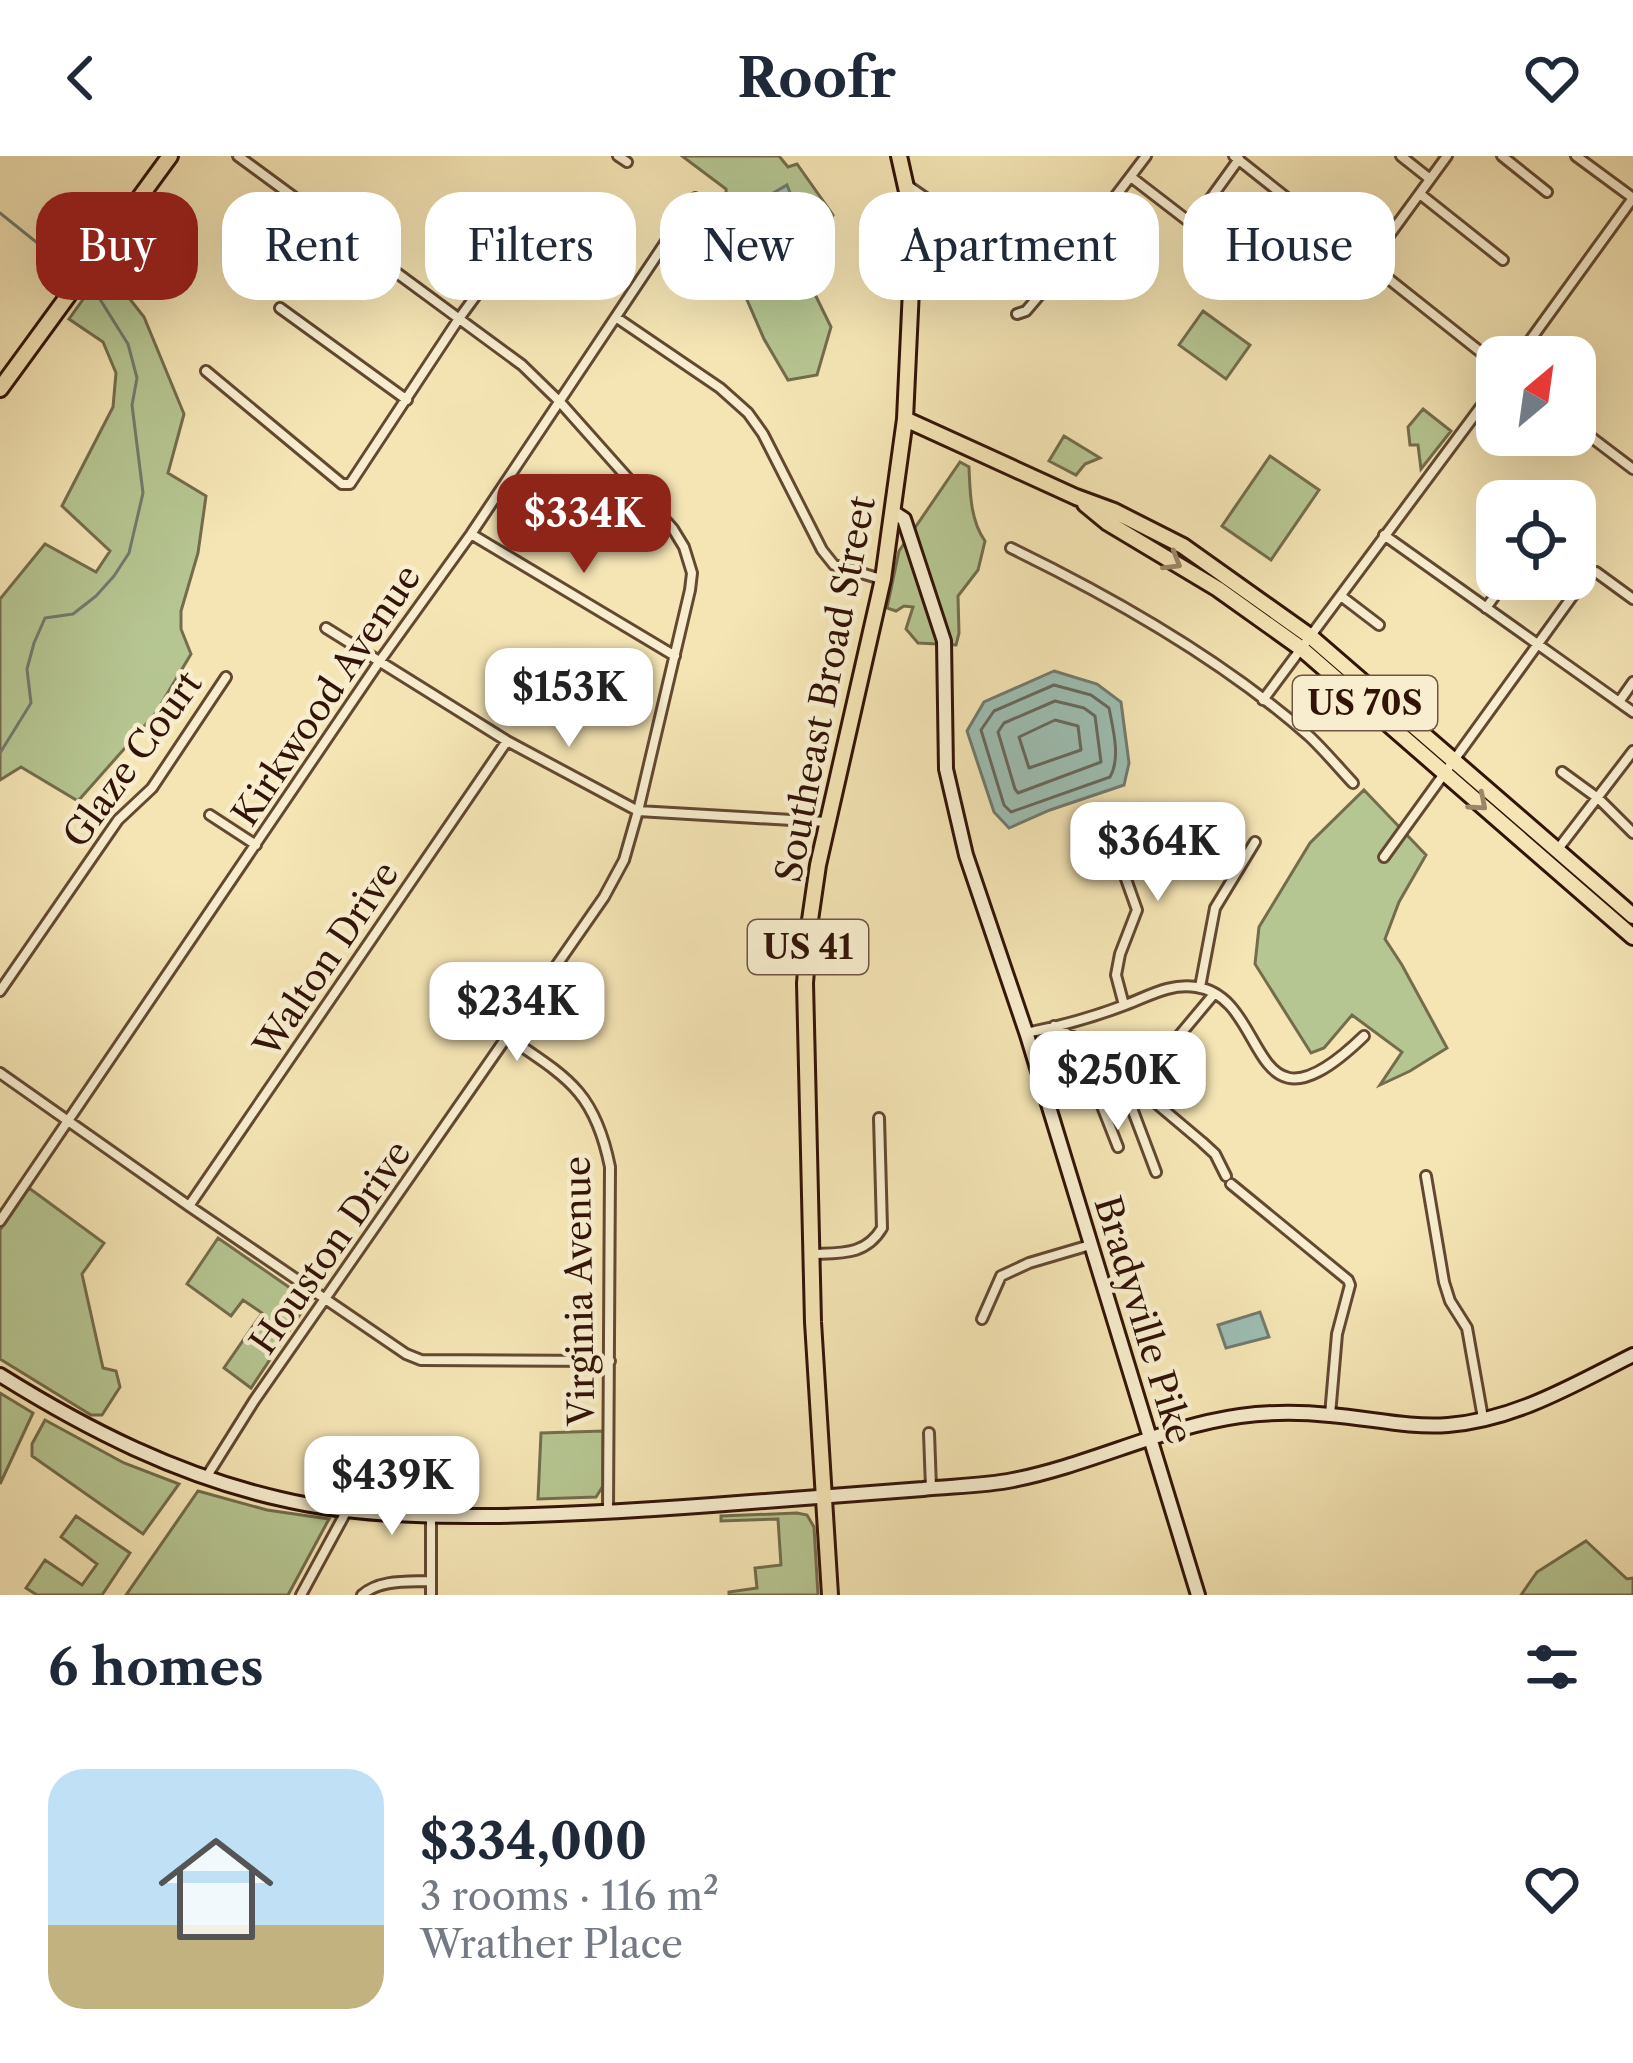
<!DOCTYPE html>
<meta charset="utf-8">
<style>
body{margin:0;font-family:"Libre Caslon Text",serif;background:#f2f2f3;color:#1f2937;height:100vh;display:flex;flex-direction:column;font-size:45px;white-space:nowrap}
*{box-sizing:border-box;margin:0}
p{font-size:39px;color:#747a83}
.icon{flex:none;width:66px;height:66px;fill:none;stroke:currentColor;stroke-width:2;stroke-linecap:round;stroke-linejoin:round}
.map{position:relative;height:1439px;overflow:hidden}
.sheet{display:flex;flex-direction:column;background:#fff;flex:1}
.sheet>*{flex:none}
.guide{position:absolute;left:36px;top:36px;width:1563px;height:108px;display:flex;gap:24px}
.needle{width:78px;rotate:29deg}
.controls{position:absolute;left:1476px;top:180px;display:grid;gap:24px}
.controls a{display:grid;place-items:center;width:120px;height:120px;border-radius:24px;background:#fff;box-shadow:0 12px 48px #0002;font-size:60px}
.price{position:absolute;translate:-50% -102px;padding:0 27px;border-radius:24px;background:#fff;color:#222;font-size:39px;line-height:78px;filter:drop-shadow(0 3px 6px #0008)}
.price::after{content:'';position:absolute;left:50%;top:72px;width:36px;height:27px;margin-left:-18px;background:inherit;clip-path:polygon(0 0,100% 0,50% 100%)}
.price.active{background:#8f2418;color:#fff}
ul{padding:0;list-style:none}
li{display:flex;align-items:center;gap:36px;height:300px;padding:0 48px}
li span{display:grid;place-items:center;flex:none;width:336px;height:240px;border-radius:36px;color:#555}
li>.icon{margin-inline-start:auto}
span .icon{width:144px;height:144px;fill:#fffc;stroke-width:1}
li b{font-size:51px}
h2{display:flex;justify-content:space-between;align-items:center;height:144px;padding:0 48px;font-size:51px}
.pill{padding:0 42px;border-radius:36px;background:#fff;box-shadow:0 12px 48px #0002;font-size:42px;line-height:108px}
.pill.active{background:#8f2418;color:#fff}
header{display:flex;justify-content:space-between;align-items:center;height:156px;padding:0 48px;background:#fff;font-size:54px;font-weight:700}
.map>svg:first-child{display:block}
.green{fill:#b6c692;stroke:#746c4c;stroke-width:3}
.water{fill:#9dbeb3;stroke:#727a6e;stroke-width:3}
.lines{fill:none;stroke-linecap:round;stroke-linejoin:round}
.shore{stroke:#68685d;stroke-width:3}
.stream{stroke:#727a6e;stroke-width:3}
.minor-casing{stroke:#634832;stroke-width:14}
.secondary-casing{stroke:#321307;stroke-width:18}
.primary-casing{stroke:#321307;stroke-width:20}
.minor{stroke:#f8eecf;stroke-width:8}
.secondary{stroke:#f8eecf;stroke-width:12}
.primary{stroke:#f5e5b5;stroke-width:14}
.oneway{stroke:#9d8667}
.labels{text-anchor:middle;stroke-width:9;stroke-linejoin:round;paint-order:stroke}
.shield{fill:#f8eecf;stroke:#6d5543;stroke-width:3}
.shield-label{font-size:33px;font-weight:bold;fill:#321307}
.street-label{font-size:36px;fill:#321307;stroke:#f8eecf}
</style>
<header><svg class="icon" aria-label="back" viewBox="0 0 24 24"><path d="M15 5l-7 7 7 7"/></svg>Roofr<svg class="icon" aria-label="heart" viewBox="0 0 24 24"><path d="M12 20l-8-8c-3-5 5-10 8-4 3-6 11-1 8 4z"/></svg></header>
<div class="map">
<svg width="1633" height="1439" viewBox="0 0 1633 1439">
<rect width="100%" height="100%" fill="#f5e5b5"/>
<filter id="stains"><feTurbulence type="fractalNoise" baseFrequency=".00167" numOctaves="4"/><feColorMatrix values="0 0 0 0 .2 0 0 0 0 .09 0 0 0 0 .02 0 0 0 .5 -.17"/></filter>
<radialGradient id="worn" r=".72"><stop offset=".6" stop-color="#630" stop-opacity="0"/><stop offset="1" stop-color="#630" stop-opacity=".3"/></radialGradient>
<path class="green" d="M682 0H779L788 11 797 8 833 59 824 73 806 120 831 171 817 219 788 224 764 183 728 100 726 33Z
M102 117 122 133 144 161 184 258 168 317 206 340 198 397 181 455V473L191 498 155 558 78 645 21 611 0 624V443L45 388 96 416 110 395 62 350 113 251 116 217 103 186 69 163Z
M1203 155 1250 189 1226 223 1179 189Z
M1423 253 1451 275 1421 313 1418 289H1410L1408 271Z
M1064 280 1100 302 1085 308 1076 319 1049 305Z
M1270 300 1319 334 1271 404 1222 370Z
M960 306 969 311C970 335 970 364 985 385L978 414 958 440 959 477 956 489 918 487 906 473 913 451 904 450 896 455 887 452 899 395Z
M1364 634 1426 699 1399 746 1385 783 1402 809 1447 892 1410 915 1380 929 1402 896 1352 859 1324 892 1311 897 1255 808 1259 771 1310 687Z
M29 1032 104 1087 82 1118 103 1212 116 1215 120 1231 102 1259H91L0 1203V1074Z
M218 1082 309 1145 251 1232 224 1212 262 1157 243 1144 231 1160 187 1128Z
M0 1237 33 1257 0 1328Z
M45 1264 124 1307 179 1328 143 1378 32 1300V1288Z
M603 1275V1330L596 1341 538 1343 541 1277Z
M198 1335 267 1354 329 1363 288 1439H126Z
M797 1357 807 1359 814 1371 818 1439H729V1436L757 1432 755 1412 781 1409 778 1363 721 1365V1360Z
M76 1360 130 1397 102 1439H37L26 1432 45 1404 82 1429 97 1408 61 1381Z
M1586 1385 1627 1423 1633 1422V1439H1521L1537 1416Z"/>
<path class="water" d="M787 29 802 66 783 83 772 68 768 50 772 47 768 40Z
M1054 515 1097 528 1121 546 1129 607 1124 629 1050 654 1009 672 994 656 967 575 984 546Z
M1260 1156 1269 1181 1226 1192 1218 1169Z"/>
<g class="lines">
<path class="shore" d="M1054 529 1091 539 1109 552C1113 573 1121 602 1110 621L1011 656 1004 649 981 574 994 555Z
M1055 545 1084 552 1095 560 1101 606 1018 637 1015 633 998 576 1004 567Z
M1055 564 1078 570 1081 594 1029 612 1019 581Z"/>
<path class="stream" d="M0 57 76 118
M0 597 31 547 27 513 34 487 45 462 73 458 96 440 114 420 129 397 143 337 132 249 137 222 128 188 96 137 83 125"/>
<g class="minor-casing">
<path id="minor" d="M618 0 627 6
M1234 0 1497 209
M1401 0 1430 23
M1502 0 1547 36
M1576 0 1633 42
M1131 21 1192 68 1239 3
M907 29 1049 128
M1420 38 1503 104
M1369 107 1447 0
M280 152 407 244
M1017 158 1026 155 1049 128 1146 0
M617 162 720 232 748 257 763 278 822 394 834 409 881 423
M1518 201 1633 42
M206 215 342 328H350L458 164 537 56
M1575 269 1633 313
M471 378 675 500
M1384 379 1633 556
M1011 392C1114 442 1222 503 1309 580 1324 594 1338 611 1353 627
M1341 440 1379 469
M1486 452 1507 423
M326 472 507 585 638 655 826 666
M1263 544 1497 229
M1619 546 1633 526
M1562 616 1599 643 1633 677
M210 659 256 689
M1104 661 1137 754 1120 798 1116 819 1124 849
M1558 693 1633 595
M1384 701 1587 420 1596 416 1633 443
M1200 831 1215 752 1255 686
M0 835 118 664 152 632 226 521
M1054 870 1087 889 1202 986 1215 998 1226 1020
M1026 877C1057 871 1096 860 1125 849 1149 840 1170 827 1196 831 1272 841 1245 995 1364 880
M509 882C568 922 595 936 610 1011L608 1355
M1168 893 1214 838
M1100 901 1098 940 1118 991
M0 917 189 1050 406 1198 421 1204 610 1205
M1134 930 1133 955 1156 1016
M1426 1020 1444 1126 1450 1145 1467 1172 1483 1262
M1231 1028 1348 1124 1350 1129 1337 1178 1330 1259
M189 1050 507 585
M0 1065 379 506 471 378 695 42
M814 1098C842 1097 866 1099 882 1072L879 962
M982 1163 1001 1120 1029 1107 1090 1089
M929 1277 931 1332
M207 1320 254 1245 604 741 624 704 638 655 690 434 692 417 684 391 673 373 560 246 522 209 238 0
M301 1439 346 1356
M362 1439C380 1423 408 1426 431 1425
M431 1439V1360"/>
</g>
<g class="secondary-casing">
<path id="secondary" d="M893 356 904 363 944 485 946 613 966 699 1027 879 1198 1439
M0 1219C88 1274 179 1320 281 1343 348 1359 419 1360 488 1360 576 1359 663 1353 751 1346 808 1342 865 1337 923 1333 952 1330 984 1330 1013 1324 1090 1309 1162 1271 1240 1260 1269 1256 1301 1256 1330 1259 1370 1262 1408 1272 1448 1269 1517 1263 1573 1229 1633 1199"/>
</g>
<g class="primary-casing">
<path id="primary" d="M0 233 170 0
M905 263 1076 341 1114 355 1183 390 1311 481 1633 760
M1085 348 1108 367 1218 433 1302 493 1633 781
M830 1439 813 1166 805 827 810 764 818 709 883 423 905 263 913 90 912 58 899 0"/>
</g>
<use href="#minor" class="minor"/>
<use href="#secondary" class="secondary"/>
<use href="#primary" class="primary"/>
</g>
<defs><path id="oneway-chevron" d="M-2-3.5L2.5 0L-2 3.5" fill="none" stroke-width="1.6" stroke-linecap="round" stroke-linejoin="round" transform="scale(3)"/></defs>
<g class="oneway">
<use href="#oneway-chevron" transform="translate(1173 406) rotate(31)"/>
<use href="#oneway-chevron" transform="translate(1479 647) rotate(41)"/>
</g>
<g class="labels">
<g class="shield">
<rect x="1293" y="520" width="144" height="54" rx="9"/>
<rect x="748" y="764" width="120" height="54" rx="9"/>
</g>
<g class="shield-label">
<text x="1365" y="559">US 70S</text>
<text x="808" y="803">US 41</text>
</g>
<g class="street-label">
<text transform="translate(825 533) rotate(-79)" y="13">Southeast Broad Street</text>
<text transform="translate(326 539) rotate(-56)" y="13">Kirkwood Avenue</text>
<text transform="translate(132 603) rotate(-54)" y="13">Glaze Court</text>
<text transform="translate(326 803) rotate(-56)" y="13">Walton Drive</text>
<text transform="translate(330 1091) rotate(-55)" y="13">Houston Drive</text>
<text transform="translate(579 1135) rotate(-91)" y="13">Virginia Avenue</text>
<text transform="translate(1144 1164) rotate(73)" y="13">Bradyville Pike</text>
</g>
</g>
<rect width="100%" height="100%" filter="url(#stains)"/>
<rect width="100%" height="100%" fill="url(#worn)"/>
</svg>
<div class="controls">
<a><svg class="needle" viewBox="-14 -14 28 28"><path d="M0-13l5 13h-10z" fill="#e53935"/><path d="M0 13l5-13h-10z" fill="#747a83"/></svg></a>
<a><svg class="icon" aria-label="locate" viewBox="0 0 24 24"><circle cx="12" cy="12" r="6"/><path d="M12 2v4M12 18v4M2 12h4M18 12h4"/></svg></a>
</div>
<b class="price active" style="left:584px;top:420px">$334K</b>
<b class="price" style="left:569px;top:594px">$153K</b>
<b class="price" style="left:1158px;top:748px">$364K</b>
<b class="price" style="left:517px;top:908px">$234K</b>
<b class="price" style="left:1118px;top:977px">$250K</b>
<b class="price" style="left:392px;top:1382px">$439K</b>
<div class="guide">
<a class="pill active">Buy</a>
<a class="pill">Rent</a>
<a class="pill">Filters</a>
<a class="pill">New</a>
<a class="pill">Apartment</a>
<a class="pill">House</a>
</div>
</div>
<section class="sheet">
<h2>6 homes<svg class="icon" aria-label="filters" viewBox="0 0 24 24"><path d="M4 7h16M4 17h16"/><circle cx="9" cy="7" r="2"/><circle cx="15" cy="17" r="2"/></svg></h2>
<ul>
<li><span style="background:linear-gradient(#bfe0f5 65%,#c2b280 0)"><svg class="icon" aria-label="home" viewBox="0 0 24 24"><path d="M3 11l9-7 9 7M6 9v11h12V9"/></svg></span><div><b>$334,000</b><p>3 rooms · 116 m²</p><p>Wrather Place</p></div><svg class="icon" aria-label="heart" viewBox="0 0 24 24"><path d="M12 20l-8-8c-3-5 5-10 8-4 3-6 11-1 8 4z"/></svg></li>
</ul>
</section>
